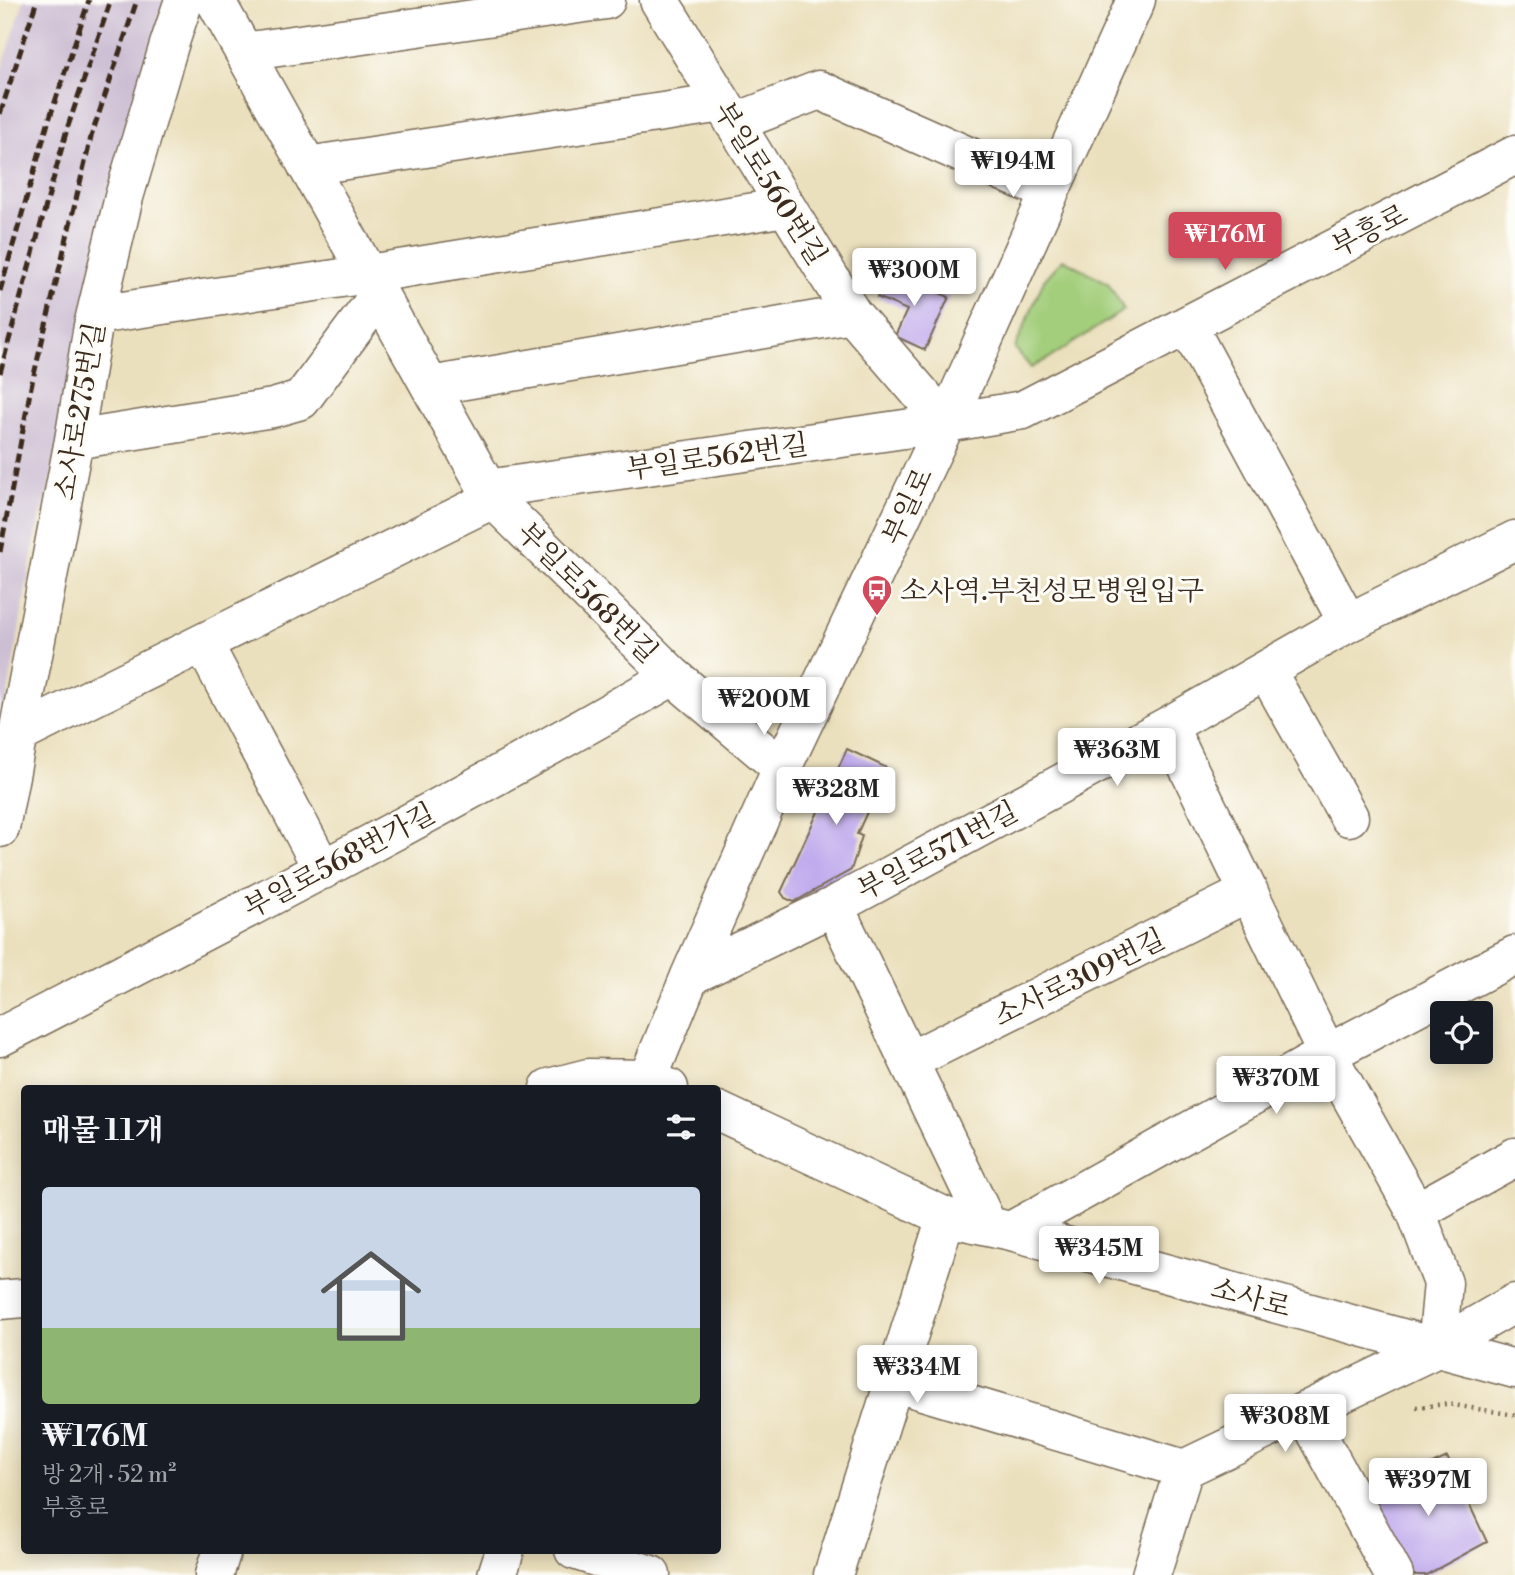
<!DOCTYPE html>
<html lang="ko">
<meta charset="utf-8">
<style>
body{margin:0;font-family:"Libre Bodoni","Noto Serif KR",serif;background:#20242c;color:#f1f3f6;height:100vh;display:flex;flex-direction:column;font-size:26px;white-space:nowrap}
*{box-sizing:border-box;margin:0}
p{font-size:23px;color:#9ea1a6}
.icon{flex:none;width:38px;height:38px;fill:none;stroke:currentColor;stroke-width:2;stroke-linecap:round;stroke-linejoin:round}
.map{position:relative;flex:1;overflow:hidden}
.drawer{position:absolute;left:21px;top:1085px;width:700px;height:469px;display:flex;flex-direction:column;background:#171b24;border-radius:7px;box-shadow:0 4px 18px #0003}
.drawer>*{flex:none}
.fabs{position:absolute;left:1430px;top:1001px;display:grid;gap:14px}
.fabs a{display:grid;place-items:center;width:63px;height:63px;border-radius:7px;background:#171b24;box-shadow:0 4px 18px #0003;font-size:35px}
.price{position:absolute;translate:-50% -60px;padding:0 16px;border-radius:7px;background:#fff;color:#222;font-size:23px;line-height:46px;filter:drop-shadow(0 2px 4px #0008)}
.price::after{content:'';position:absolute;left:50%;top:42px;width:21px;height:16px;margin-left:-10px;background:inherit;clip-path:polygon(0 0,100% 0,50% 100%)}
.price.active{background:#d1495b;color:#fff}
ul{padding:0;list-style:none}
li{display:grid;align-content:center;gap:14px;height:371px;padding:0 21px}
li+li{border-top:2px solid #363941}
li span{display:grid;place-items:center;height:217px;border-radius:7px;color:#555}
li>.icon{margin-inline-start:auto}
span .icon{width:126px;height:126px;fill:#fffc;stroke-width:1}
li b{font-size:30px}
h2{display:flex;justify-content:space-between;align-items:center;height:84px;padding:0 21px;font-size:30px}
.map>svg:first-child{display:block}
.industrial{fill:#ccbed3}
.green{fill:#a3ce7b;stroke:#6f7c4c;stroke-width:2}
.building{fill:#b9a2ec}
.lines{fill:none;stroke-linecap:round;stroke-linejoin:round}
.minor-casing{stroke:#796a56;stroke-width:41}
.path{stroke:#796a56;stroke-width:4.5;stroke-dasharray:2 5;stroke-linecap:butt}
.minor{stroke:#fff;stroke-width:38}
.rail{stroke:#3b2a1e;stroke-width:5;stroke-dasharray:10 5;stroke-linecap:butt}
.labels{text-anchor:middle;stroke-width:6;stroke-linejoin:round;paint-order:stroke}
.street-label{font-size:28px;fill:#3b2a1e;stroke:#fdfcf7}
.poi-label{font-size:28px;fill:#3b2a1e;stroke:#fdfcf7;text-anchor:start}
</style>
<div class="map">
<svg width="1515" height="1575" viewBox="0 0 1515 1575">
<rect width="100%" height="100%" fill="#fdfcf7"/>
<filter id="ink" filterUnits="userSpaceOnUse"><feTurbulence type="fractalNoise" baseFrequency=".0143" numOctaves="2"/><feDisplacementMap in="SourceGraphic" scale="14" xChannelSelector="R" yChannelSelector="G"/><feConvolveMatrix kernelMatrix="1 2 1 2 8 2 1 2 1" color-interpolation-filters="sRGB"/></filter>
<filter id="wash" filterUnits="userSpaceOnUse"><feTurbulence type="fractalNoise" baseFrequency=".00686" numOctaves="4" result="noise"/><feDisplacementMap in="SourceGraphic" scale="28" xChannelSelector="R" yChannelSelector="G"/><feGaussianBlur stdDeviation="1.57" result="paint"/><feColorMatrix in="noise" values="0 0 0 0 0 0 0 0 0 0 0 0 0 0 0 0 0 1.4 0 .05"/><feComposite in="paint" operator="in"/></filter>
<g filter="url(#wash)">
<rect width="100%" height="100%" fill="#ebe0bd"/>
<path class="industrial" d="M24 0H178L34 544 0 740V75Z"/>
<path class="green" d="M1063 259 1108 283 1124 310 1053 356 1031 368 1015 348 1044 280Z"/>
<g id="blocks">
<path class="building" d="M887 271 949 297 925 350 895 336 907 310 877 297Z
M847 749 887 768 857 834 862 836 851 870 794 902 785 898 781 892Z
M1447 1457 1487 1542 1426 1575H1412L1365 1495Z"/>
</g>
</g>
<g filter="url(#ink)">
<use href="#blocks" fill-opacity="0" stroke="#796a56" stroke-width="2"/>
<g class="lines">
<g class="minor-casing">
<path id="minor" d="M215 0 493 499 673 676 782 768
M659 0 852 314 946 423
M244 52 606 0
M734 123 819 90 1049 192
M307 166 722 103
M96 315 368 274 786 207
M1187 325 1348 623
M430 386 852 314
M74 440 273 408 301 400 379 295
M487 489 946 423 1023 410 1515 155
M203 643 323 870
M1266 670 1349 817
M1168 726 1327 1054 1416 1212 1443 1283 1437 1348
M19 734 493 499
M0 828 74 440 93 326 124 197 169 45 184 0
M834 906 988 1226
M690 976 834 906 1168 726 1348 623 1515 540
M0 1037C226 920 453 804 673 676
M909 1061 1249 892
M549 1088 588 1078 647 1079 669 1088
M644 1088 690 976 782 768 946 423 1136 0
M718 1111 946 1217 1011 1231 1515 1369
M1416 1212 1515 1157
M1011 1231 1327 1054 1515 955
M0 1300 24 1298
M893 1382 1184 1469
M1305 1412 1394 1575
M574 1550 651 1575
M214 1575 222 1550
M497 1575 505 1550
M833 1575 946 1217
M1151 1575 1184 1469 1437 1348 1515 1303"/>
</g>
<path class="path" d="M1416 1407 1447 1404 1515 1415"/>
<use href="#minor" class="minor"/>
<path class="rail" d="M0 114 37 0
M0 291 48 123 89 0
M0 373 67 129 111 0
M0 552 31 387 91 137 137 0"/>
</g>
</g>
<defs>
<g id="bus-pin" transform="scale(1.575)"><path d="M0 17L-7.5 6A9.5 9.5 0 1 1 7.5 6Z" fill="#d1495b" stroke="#fdfcf7"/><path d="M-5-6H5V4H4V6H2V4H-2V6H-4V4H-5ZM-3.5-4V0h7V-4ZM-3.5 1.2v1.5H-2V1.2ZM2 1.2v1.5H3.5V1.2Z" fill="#fff"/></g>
</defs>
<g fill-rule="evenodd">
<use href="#bus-pin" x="877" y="590"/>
</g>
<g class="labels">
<g class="street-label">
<text transform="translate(771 183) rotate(58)" y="10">부일로560번길</text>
<text transform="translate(1369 230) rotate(-27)" y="10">부흥로</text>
<text transform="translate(79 411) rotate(-80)" y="10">소사로275번길</text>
<text transform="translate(717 456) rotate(-8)" y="10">부일로562번길</text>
<text transform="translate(907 506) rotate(-65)" y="10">부일로</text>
<text transform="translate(588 592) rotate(45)" y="10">부일로568번길</text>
<text transform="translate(937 850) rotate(-28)" y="10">부일로571번길</text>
<text transform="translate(339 860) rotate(-28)" y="10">부일로568번가길</text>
<text transform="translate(1079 977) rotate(-26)" y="10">소사로309번길</text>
<text transform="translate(1251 1297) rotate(15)" y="10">소사로</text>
</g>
<g class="poi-label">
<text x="900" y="600">소사역.부천성모병원입구</text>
</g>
</g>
</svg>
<div class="fabs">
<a><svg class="icon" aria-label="locate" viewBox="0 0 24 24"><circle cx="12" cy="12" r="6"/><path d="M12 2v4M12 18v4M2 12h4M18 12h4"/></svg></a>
</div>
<b class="price" style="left:1013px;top:199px">₩194M</b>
<b class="price active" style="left:1225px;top:272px">₩176M</b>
<b class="price" style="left:914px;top:308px">₩300M</b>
<b class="price" style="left:764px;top:737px">₩200M</b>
<b class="price" style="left:1117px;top:788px">₩363M</b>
<b class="price" style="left:836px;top:827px">₩328M</b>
<b class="price" style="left:1276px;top:1116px">₩370M</b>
<b class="price" style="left:1099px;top:1286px">₩345M</b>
<b class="price" style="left:917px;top:1405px">₩334M</b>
<b class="price" style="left:1285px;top:1454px">₩308M</b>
<b class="price" style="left:1428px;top:1518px">₩397M</b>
<section class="drawer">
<h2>매물 11개<svg class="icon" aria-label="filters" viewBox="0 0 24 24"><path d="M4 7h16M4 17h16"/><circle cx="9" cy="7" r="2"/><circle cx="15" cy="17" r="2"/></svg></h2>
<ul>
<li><span style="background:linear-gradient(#c9d6e8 65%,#8fb573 0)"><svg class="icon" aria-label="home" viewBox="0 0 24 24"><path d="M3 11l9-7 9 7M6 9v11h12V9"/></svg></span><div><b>₩176M</b><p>방 2개 · 52 m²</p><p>부흥로</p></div></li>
</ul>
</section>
</div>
